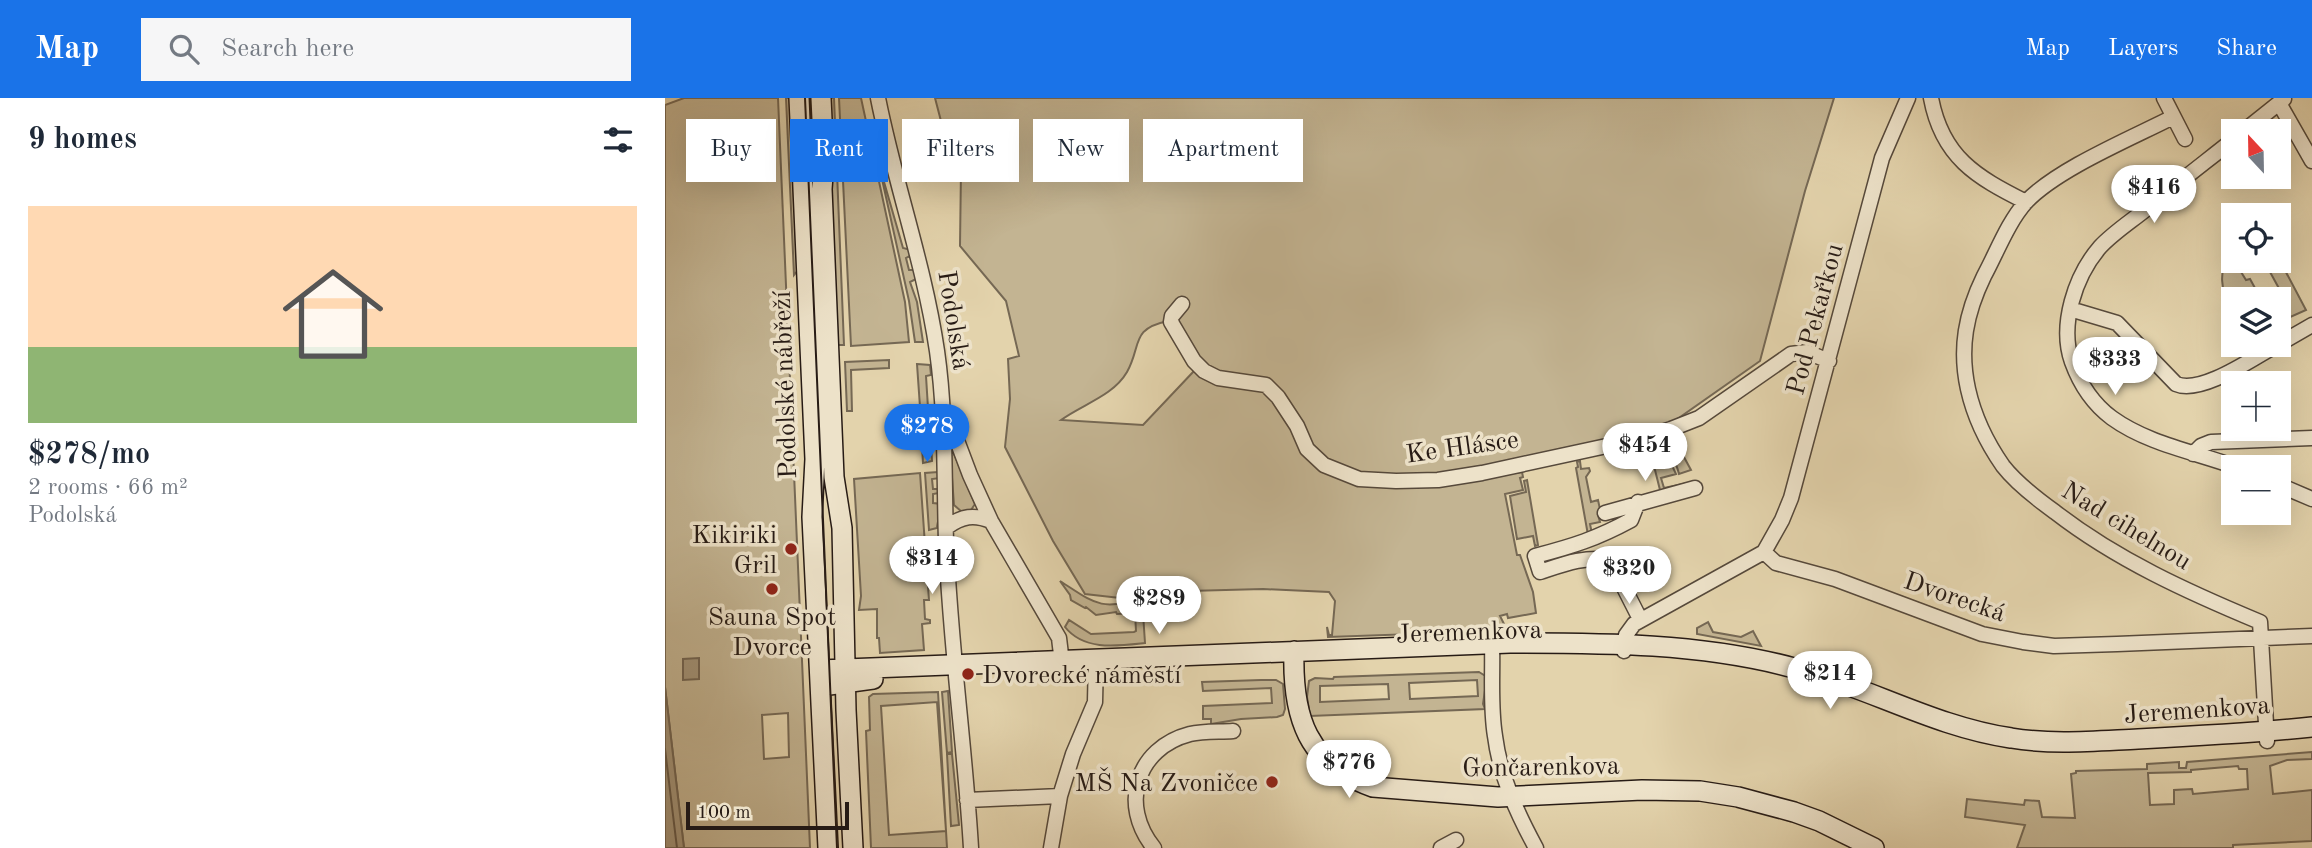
<!DOCTYPE html>
<meta charset="utf-8">
<style>
body{margin:0;font-family:"Old Standard TT",serif;background:#f6f6f7;color:#1f2937;height:100vh;display:flex;flex-direction:column;font-size:26px;white-space:nowrap}
*{box-sizing:border-box;margin:0}
p{font-size:23px;color:#747a83}
.icon{flex:none;width:38px;height:38px;fill:none;stroke:currentColor;stroke-width:2;stroke-linecap:round;stroke-linejoin:round}
.map{position:relative;flex:1;overflow:hidden}
.details{display:flex;flex-direction:column;background:#fff;width:665px}
.details>*{flex:none}
.top-card{position:absolute;left:21px;top:21px;width:665px;height:63px;display:flex;gap:14px}
.needle{width:46px;rotate:338deg}
.controls{position:absolute;left:1556px;top:21px;display:grid;gap:14px}
.controls a{display:grid;place-items:center;width:70px;height:70px;border-radius:0px;background:#fff;box-shadow:0 7px 28px #0002;font-size:35px}
.scale{position:absolute;left:21px;bottom:18px;width:163px;box-sizing:border-box;padding-left:7px;border:4px solid #271b15;border-top:0;font-size:19px;line-height:24px;white-space:nowrap;color:#271b15;-webkit-text-stroke:5px #ede2c9;paint-order:stroke}
.price{position:absolute;translate:-50% -60px;padding:0 16px;border-radius:24px;background:#fff;color:#222;font-size:23px;line-height:46px;filter:drop-shadow(0 2px 4px #0008)}
.price::after{content:'';position:absolute;left:50%;top:42px;width:21px;height:16px;margin-left:-10px;background:inherit;clip-path:polygon(0 0,100% 0,50% 100%)}
.price.active{background:#1a73e8;color:#fff}
ul{padding:0;list-style:none}
li{display:grid;align-content:center;gap:14px;height:371px;padding:0 28px}
li+li{border-top:2px solid #e0e1e3}
li span{display:grid;place-items:center;height:217px;border-radius:0px;color:#555}
li>.icon{margin-inline-start:auto}
span .icon{width:126px;height:126px;fill:#fffc;stroke-width:1}
li b{font-size:30px}
h2{display:flex;justify-content:space-between;align-items:center;height:84px;padding:0 28px;font-size:30px}
.chip{padding:0 24px;border-radius:0px;background:#fff;box-shadow:0 7px 28px #0002;font-size:24px;line-height:63px}
.chip.active{background:#1a73e8;color:#fff}
header{display:flex;align-items:center;gap:42px;box-sizing:border-box;height:98px;padding:0 35px;background:#1a73e8;color:#fff}
header strong{font-size:33px}
nav{display:flex;gap:38px;margin-inline-start:auto;font-size:24px}
.search{width:490px;height:63px;background:#f6f6f7;display:flex;align-items:center;gap:18px;box-sizing:border-box;padding:0 24px;border-radius:0px;color:#747a83;font-size:26px}
main{display:flex;flex:1;min-height:0}
.map>svg:first-child{display:block}
.green{fill:#c3b492;stroke:#756854;stroke-width:2;fill-rule:evenodd}
.water{fill:#a39479;stroke:#716451;stroke-width:2}
.lines{fill:none;stroke-linecap:round;stroke-linejoin:round}
.shore{stroke:#655847;stroke-width:2}
.street-casing{stroke:#56493b;stroke-width:17}
.secondary-casing{stroke:#271b15;stroke-width:22}
.street{stroke:#ede2c9;stroke-width:14}
.secondary{stroke:#ede2c9;stroke-width:19}
.tram{stroke:#271b15;stroke-width:2}
.poi-dot{fill:#8f2418;stroke:#ede2c9;stroke-width:2.5}
.labels{text-anchor:middle;stroke-width:7;stroke-linejoin:round;paint-order:stroke}
.street-label{font-size:26px;fill:#271b15;stroke:#ede2c9}
.poi-label{font-size:26px;fill:#271b15;stroke:#ede2c9;text-anchor:end}
</style>
<header>
<strong>Map</strong>
<div class="search"><svg class="icon" aria-label="search" viewBox="0 0 24 24"><circle cx="10" cy="10" r="6"/><path d="M15 15l6 6"/></svg>Search here</div>
<nav><a>Map</a><a>Layers</a><a>Share</a></nav>
</header>
<main>
<section class="details">
<h2>9 homes<svg class="icon" aria-label="filters" viewBox="0 0 24 24"><path d="M4 7h16M4 17h16"/><circle cx="9" cy="7" r="2"/><circle cx="15" cy="17" r="2"/></svg></h2>
<ul>
<li><span style="background:linear-gradient(#ffd9b3 65%,#8fb573 0)"><svg class="icon" aria-label="home" viewBox="0 0 24 24"><path d="M3 11l9-7 9 7M6 9v11h12V9"/></svg></span><div><b>$278/mo</b><p>2 rooms · 66 m²</p><p>Podolská</p></div></li>
</ul>
</section>
<div class="map">
<svg width="1647" height="750" viewBox="0 0 1647 750">
<rect width="100%" height="100%" fill="#e3d3ac"/>
<filter id="stains"><feTurbulence type="fractalNoise" baseFrequency=".00286" numOctaves="4"/><feColorMatrix values="0 0 0 0 .2 0 0 0 0 .09 0 0 0 0 .02 0 0 0 .5 -.17"/></filter>
<radialGradient id="worn" r=".72"><stop offset=".6" stop-color="#630" stop-opacity="0"/><stop offset="1" stop-color="#630" stop-opacity=".3"/></radialGradient>
<path class="green" d="M19 0H113L145 750H19L0 589V7ZM123 615 124 659 99 661 97 617Z
M121 0H125L133 172 129 177Z
M162 0H169L179 247H173Z
M174 0H196L240 204 244 244 186 248Z
M270 0H1169L1140 93 1095 263 1008 324 851 375 857 374 858 379 855 380 858 392 840 396 852 457H855L868 494 871 515 843 520 842 516 835 518 844 536 837 537 835 533 663 539 662 529 664 537H667L670 503 664 494 598 491 523 493 488 486 455 500 420 496 388 443 340 349 345 301 343 261 354 258 341 203 295 148 296 71 278 61 257 58 260 41 276 23ZM503 223 529 273 478 327 396 322C418 306 448 298 462 274 477 247 465 231 503 223Z
M213 63 238 150 246 152 245 158 241 160 244 172H249L251 181 245 184 252 204 258 244H250L244 203Z
M1568 151V163H1575L1577 167 1573 169 1581 182 1585 181 1596 201H1568V213C1555 195 1552 170 1568 151Z
M1614 161 1641 212 1614 224V210L1622 205 1599 163Z
M224 262V270L186 272 187 313H182L180 264Z
M252 266 265 267 266 277 261 278 263 310H272V322L256 323Z
M273 330V343L266 344 267 363 258 365 256 331Z
M1007 337 1026 372 1014 376C1011 362 1003 353 999 340Z
M996 344 1011 376 996 380 999 390 1032 383 995 392 985 352 987 351 986 347Z
M287 351 310 406 306 412 297 414 289 407 285 352Z
M915 363 916 371 924 370 925 373 921 379 926 404 933 402 936 416 933 417 935 424 925 426 927 436 923 437 911 370 913 369 912 364Z
M273 374 275 380 267 381 268 391H274V395L268 396V405L277 406C278 415 272 421 272 430L264 432 260 375Z
M255 375 260 447 258 450H260L264 502H259L260 521 265 522V525L257 526 259 552 215 555 214 540H212V511L194 512 196 498 189 381Z
M862 382 873 447 870 448 868 438 852 441 845 398 861 394 859 383Z
M395 483C428 504 435 514 477 500L480 545C452 548 419 553 400 529L404 522 426 536 469 534 471 533 470 515 452 516 451 514 431 517 421 509 420 510 406 502 405 497Z
M1043 524 1048 534 1076 539 1088 533 1096 548 1032 536V530Z
M814 574 822 579 818 606 820 611 645 618 642 599 644 583 650 580 668 581 669 579ZM812 582 813 598 745 601 744 585ZM723 586 724 601 655 604V588Z
M596 582H611L618 586 620 611 618 617 612 619 576 621 546 626V621H538V608L607 605 606 590 538 593 537 584Z
M283 593 287 654 282 655 277 594Z
M273 594 282 750H206L201 633 205 632 204 599 208 596ZM272 604 281 733 224 737 216 608Z
M1647 654V661L1622 662 1605 668 1608 696 1647 692V743L1568 747V750H1352L1360 727 1300 719 1302 701 1359 707 1360 702 1374 703 1377 719 1410 720 1406 676 1411 675V673L1482 671V666L1514 664V670H1521L1522 664ZM1573 668 1574 671H1582L1583 691 1528 696 1527 691 1509 692V706L1485 707 1483 675 1526 674V672Z
M282 656H287L294 727 286 728Z"/>
<path class="water" d="M34 560V581L18 582V561Z
M0 589 19 750H0Z"/>
<g class="lines">
<path class="shore" d="M0 651 12 750"/>
<g class="street-casing">
<path id="street" d="M213 0C230 86 259 165 272 253 281 316 279 380 281 443 285 546 300 648 306 750
M1266 0C1277 59 1311 79 1361 104
M1499 0 1520 41
M1614 5 1647 63
M1508 19C1467 40 1392 71 1361 104 1343 124 1332 154 1319 178 1301 215 1294 250 1303 291 1309 318 1322 345 1338 368 1352 386 1372 401 1390 414 1452 462 1523 494 1595 524L1602 643
M1579 33 1619 1
M1568 42C1539 65 1509 88 1480 112 1465 124 1448 135 1435 149 1410 178 1394 227 1407 264 1415 286 1428 306 1447 320 1483 346 1530 354 1571 369
M517 206 507 218 506 224 529 263 539 273 553 280 601 287 613 299 632 328 642 351 659 367 694 381 731 383 773 382 817 375 974 341 1006 331 1034 320 1126 256 1142 254 1164 263
M1405 211 1452 225 1511 286C1536 297 1588 260 1612 247
M1614 246 1647 227
M282 316 305 377 326 423 394 540 398 573
M1528 356 1536 348 1546 344 1647 340
M1614 387 1647 401
M973 404 966 422C931 441 908 448 870 458L875 474C899 466 919 458 945 462L975 521
M940 415 1030 390
M282 429C297 418 309 416 326 423
M1099 454 1111 465 1170 481 1317 536 1358 544 1389 548 1452 546 1647 538
M827 545C828 576 825 608 830 638 835 678 852 715 871 750
M959 553 961 537 969 526 1099 454 1117 422 1126 400 1217 60 1243 0
M302 702 395 698
M386 750 395 698 408 656 430 604 431 560
M489 750C454 707 471 650 525 636 538 633 555 634 568 633
M776 750 791 742"/>
</g>
<g class="secondary-casing">
<path id="secondary" d="M134 0 150 361 147 419 163 750
M156 0 159 64 157 91 169 379 177 430 181 612 188 750
M629 553C627 619 642 666 708 689L833 699 977 692 1035 693 1073 699 1129 714 1154 723 1209 750
M155 572 845 545C940 545 1037 545 1129 570 1203 589 1270 629 1346 640 1387 647 1430 643 1473 641 1531 638 1589 635 1647 629
M157 588 208 581"/>
</g>
<use href="#street" class="street"/>
<use href="#secondary" class="secondary"/>
<path class="tram" d="M140 0 172 750"/>
</g>
<g class="poi-dot">
<circle cx="126" cy="451" r="7"/>
<circle cx="107" cy="491" r="7"/>
<circle cx="303" cy="576" r="7"/>
<circle cx="607" cy="684" r="7"/>
</g>
<g class="labels">
<g class="street-label">
<text transform="translate(1149 221) rotate(-75)" y="9">Pod Pekařkou</text>
<text transform="translate(290 222) rotate(81)" y="9">Podolská</text>
<text transform="translate(119 287) rotate(-92)" y="9">Podolské nábřeží</text>
<text transform="translate(797 348) rotate(-8)" y="9">Ke Hlásce</text>
<text transform="translate(1462 427) rotate(31)" y="9">Nad cihelnou</text>
<text transform="translate(1290 498) rotate(19)" y="9">Dvorecká</text>
<text transform="translate(804 533) rotate(-2)" y="9">Jeremenkova</text>
<text transform="translate(1532 611) rotate(-4)" y="9">Jeremenkova</text>
<text transform="translate(876 668) rotate(-1)" y="9">Gončarenkova</text>
</g>
<g class="poi-label">
<text x="112" y="445">Kikiriki<tspan x="112" dy="30">Gril</tspan></text>
<text x="107" y="527" text-anchor="middle">Sauna Spot<tspan x="107" dy="30">Dvorce</tspan></text>
<text x="317" y="585" text-anchor="start">Dvorecké náměstí</text>
<text x="593" y="693">MŠ Na Zvoničce</text>
</g>
</g>
<rect width="100%" height="100%" filter="url(#stains)"/>
<rect width="100%" height="100%" fill="url(#worn)"/>
</svg>
<div class="controls">
<a><svg class="needle" viewBox="-14 -14 28 28"><path d="M0-13l5 13h-10z" fill="#e53935"/><path d="M0 13l5-13h-10z" fill="#747a83"/></svg></a>
<a><svg class="icon" aria-label="locate" viewBox="0 0 24 24"><circle cx="12" cy="12" r="6"/><path d="M12 2v4M12 18v4M2 12h4M18 12h4"/></svg></a>
<a><svg class="icon" aria-label="layers" viewBox="0 0 24 24"><path d="M12 4l9 5-9 5-9-5zM3 14l9 5 9-5"/></svg></a>
<a>+</a>
<a>−</a>
</div>
<div class="scale">100 m</div>
<b class="price" style="left:1489px;top:127px">$416</b>
<b class="price" style="left:1450px;top:299px">$333</b>
<b class="price active" style="left:262px;top:366px">$278</b>
<b class="price" style="left:980px;top:385px">$454</b>
<b class="price" style="left:267px;top:498px">$314</b>
<b class="price" style="left:964px;top:508px">$320</b>
<b class="price" style="left:494px;top:538px">$289</b>
<b class="price" style="left:1165px;top:613px">$214</b>
<b class="price" style="left:684px;top:702px">$776</b>
<div class="top-card">
<a class="chip">Buy</a>
<a class="chip active">Rent</a>
<a class="chip">Filters</a>
<a class="chip">New</a>
<a class="chip">Apartment</a>
</div>
</div>
</main>
